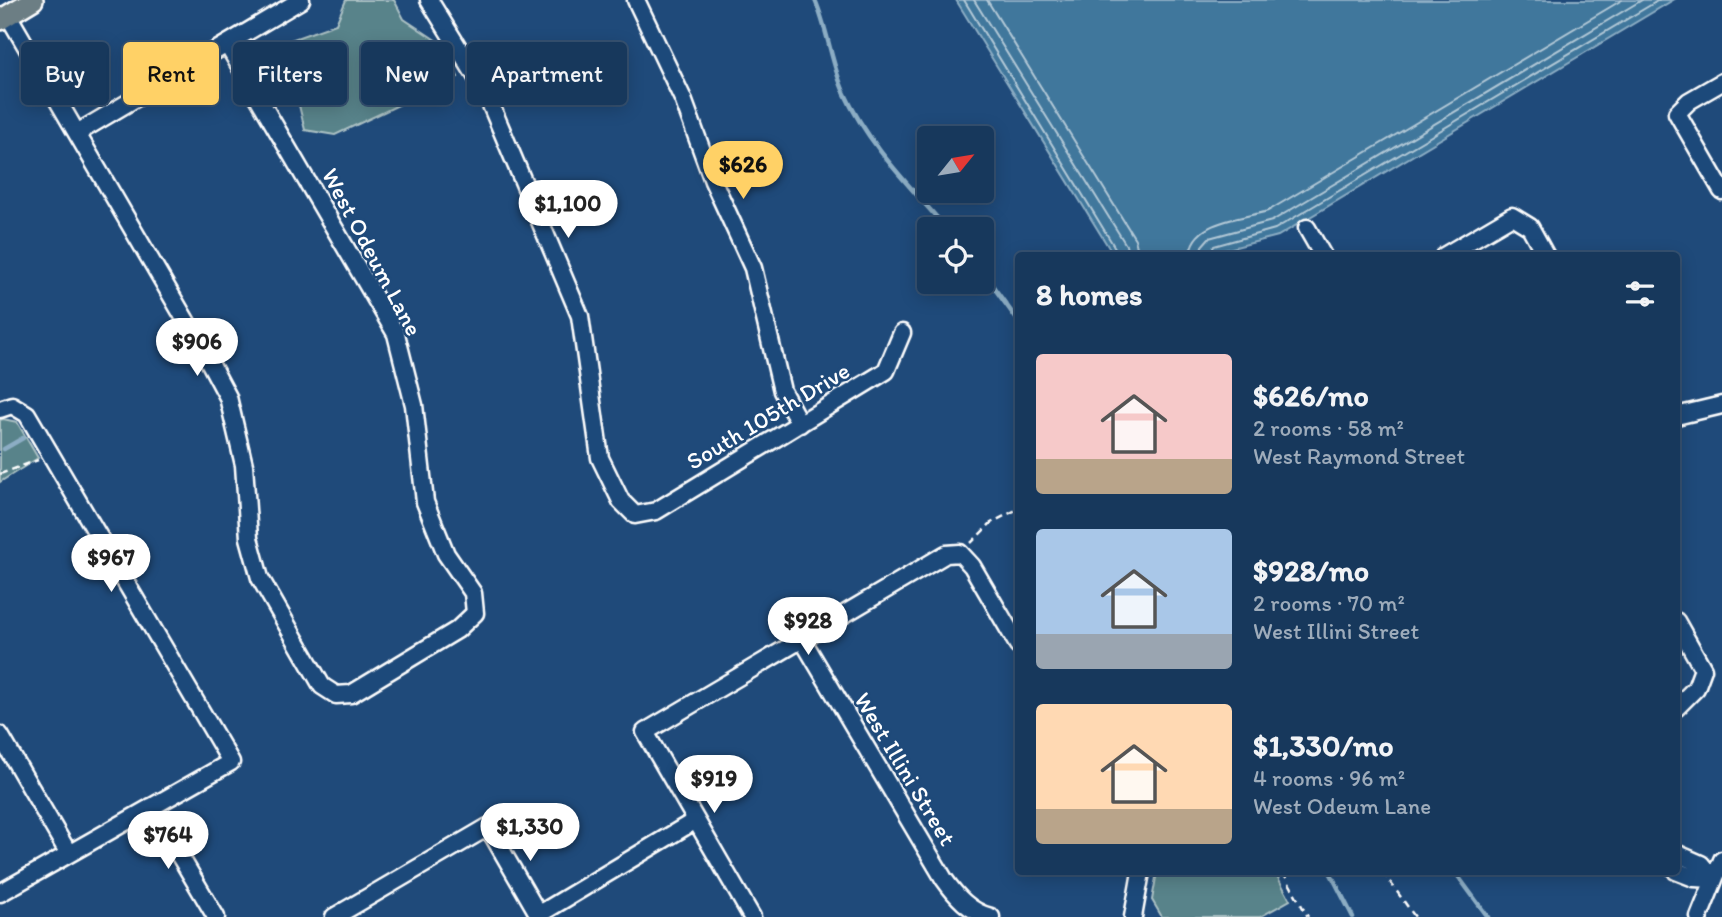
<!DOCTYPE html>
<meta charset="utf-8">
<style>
body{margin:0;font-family:Itim,sans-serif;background:#244365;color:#f1f3f6;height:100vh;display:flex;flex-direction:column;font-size:26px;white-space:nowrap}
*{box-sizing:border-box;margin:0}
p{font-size:23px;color:#9eacbb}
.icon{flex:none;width:38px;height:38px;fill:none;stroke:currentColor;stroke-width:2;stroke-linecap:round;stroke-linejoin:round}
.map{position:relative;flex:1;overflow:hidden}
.side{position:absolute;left:1015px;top:252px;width:665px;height:623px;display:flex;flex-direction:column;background:#17385c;border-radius:7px;box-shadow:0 4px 18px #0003,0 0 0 2px #365272}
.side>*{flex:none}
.top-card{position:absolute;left:21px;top:42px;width:665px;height:63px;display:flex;gap:14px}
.needle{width:46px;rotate:60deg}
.controls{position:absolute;left:917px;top:126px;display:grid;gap:14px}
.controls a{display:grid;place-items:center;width:77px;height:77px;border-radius:7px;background:#17385c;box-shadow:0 4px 18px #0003,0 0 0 2px #365272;font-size:35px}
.price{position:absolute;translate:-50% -60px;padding:0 16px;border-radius:24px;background:#fff;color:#222;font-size:23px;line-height:46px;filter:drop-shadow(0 2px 4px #0008)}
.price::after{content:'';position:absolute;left:50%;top:42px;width:21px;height:16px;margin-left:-10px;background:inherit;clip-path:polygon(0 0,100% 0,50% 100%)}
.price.current{background:#ffd166;color:#111}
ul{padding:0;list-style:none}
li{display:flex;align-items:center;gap:21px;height:175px;padding:0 21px}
li span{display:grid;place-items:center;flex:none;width:196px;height:140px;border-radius:7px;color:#555}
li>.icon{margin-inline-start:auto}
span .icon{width:84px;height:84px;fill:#fffc;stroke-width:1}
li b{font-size:30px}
h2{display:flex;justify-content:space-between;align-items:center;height:84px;padding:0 21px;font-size:30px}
.pill{padding:0 24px;border-radius:7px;background:#17385c;box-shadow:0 4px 18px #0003,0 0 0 2px #365272;font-size:24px;line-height:63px}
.pill.current{background:#ffd166;color:#111}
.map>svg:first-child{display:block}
.green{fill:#58838a;stroke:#acc1c4;stroke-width:2}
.water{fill:#40779c;stroke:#8cadc4;stroke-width:2}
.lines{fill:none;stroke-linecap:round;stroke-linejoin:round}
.shore{stroke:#b3c9d7;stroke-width:2}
.stream{stroke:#8cadc4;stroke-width:4.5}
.minor-casing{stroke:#fff;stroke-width:21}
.major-casing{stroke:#fff;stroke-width:24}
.path{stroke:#fff;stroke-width:2.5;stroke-dasharray:7 5;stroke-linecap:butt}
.minor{stroke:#1f4a7a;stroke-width:16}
.major{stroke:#6c7e84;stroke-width:19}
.labels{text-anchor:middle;stroke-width:5;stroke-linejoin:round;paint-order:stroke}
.street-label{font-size:24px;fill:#fff;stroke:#1f4a7a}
</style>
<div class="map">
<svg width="1722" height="917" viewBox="0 0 1722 917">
<rect width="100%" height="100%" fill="#1f4a7a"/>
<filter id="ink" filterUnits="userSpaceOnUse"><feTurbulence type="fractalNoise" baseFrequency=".0143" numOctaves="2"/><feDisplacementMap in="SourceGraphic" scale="14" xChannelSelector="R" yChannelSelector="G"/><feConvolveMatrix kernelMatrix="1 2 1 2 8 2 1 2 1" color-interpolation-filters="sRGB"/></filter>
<g filter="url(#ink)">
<path class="green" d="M346 0H394L404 19 443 45 458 77 335 135 305 130 297 97 279 83 272 61 279 44 336 24Z
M3 419 17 422 38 458 0 482V420Z
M1157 872H1275L1290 900 1260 917H1162L1152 900Z"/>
<path class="water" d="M956 0H1673L1278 236 1205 255 1114 256Z"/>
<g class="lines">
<path class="shore" d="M964 0 1120 256
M974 0 1126 245 1128 256
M987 0 1135 239 1139 256
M1190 256C1191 220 1241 219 1268 211L1622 0
M1200 256 1202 246 1209 238 1272 221 1642 0
M1209 256 1214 246 1275 229 1659 0"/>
<path class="stream" d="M815 0C828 30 831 63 844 92 868 145 910 186 947 229
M982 271 1018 321
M4 449 23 438
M1330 872 1353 917
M1455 872 1488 917"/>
<g class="minor-casing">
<path id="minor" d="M429 0 485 91 580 316 600 458 621 501 635 515 656 511 886 371 902 333
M636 0 683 99 713 181 753 268 782 391 800 424
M8 15 203 350 228 397 244 465 249 538 260 578 322 686 336 695 351 694 457 630 475 613 473 593 446 554 425 502 414 405 396 334 227 44
M1722 82 1689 101 1677 113 1722 191
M77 133 301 0
M1307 228 1323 256
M1444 256 1512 216 1530 227 1546 256
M0 409 12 405 27 414 231 762 0 893
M1676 416 1722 405
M1676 621 1703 669 1696 688 1676 708
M802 639 944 879C956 896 970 912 991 917
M0 735 69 854
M151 807 216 917
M1676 853 1701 864 1713 879
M1676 871 1694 878 1713 879
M538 915 696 820
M334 917 488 827 540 917
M752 917 645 732 946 554 960 553 972 566 1018 645
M1133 917 1141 872
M1699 917 1722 860"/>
</g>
<g class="major-casing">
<path id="major" d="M0 20 33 0"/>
</g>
<path class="path" d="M0 474 38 460
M971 543 991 523 1018 509
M1283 872 1308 917
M1383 872 1415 917"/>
<use href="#minor" class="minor"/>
<use href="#major" class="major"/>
</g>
</g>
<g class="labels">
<g class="street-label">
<text transform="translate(372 252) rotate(62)" y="8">West Odeum Lane</text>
<text transform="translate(768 416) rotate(-31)" y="8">South 105th Drive</text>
<text transform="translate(905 769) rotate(59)" y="8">West Illini Street</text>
</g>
</g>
</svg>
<div class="controls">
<a><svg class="needle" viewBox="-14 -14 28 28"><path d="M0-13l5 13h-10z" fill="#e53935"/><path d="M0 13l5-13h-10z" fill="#9eacbb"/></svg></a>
<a><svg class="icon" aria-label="locate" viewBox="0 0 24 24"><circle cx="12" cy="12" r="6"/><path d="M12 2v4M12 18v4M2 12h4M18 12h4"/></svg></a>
</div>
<b class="price current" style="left:743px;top:201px">$626</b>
<b class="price" style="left:568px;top:240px">$1,100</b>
<b class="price" style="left:197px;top:378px">$906</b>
<b class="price" style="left:111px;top:594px">$967</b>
<b class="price" style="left:808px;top:657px">$928</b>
<b class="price" style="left:714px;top:815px">$919</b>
<b class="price" style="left:530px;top:863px">$1,330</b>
<b class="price" style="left:168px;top:871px">$764</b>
<div class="top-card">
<a class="pill">Buy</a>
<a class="pill current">Rent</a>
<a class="pill">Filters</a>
<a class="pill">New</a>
<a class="pill">Apartment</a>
</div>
<section class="side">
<h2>8 homes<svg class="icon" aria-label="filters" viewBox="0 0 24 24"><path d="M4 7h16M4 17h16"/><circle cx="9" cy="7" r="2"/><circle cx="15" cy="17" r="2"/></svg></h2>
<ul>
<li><span style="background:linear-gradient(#f6c9c9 75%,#b9a48a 0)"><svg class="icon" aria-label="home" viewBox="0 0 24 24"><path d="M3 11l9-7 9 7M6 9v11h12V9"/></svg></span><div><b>$626/mo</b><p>2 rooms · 58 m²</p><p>West Raymond Street</p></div></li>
<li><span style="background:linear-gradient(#a9c7e8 75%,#9aa5b1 0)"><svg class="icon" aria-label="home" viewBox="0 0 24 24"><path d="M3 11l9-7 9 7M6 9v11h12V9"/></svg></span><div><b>$928/mo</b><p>2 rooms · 70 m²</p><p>West Illini Street</p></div></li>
<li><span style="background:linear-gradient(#ffd9b3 75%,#b9a48a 0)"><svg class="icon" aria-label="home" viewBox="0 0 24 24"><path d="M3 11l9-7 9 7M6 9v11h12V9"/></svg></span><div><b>$1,330/mo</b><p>4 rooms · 96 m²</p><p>West Odeum Lane</p></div></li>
</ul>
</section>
</div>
